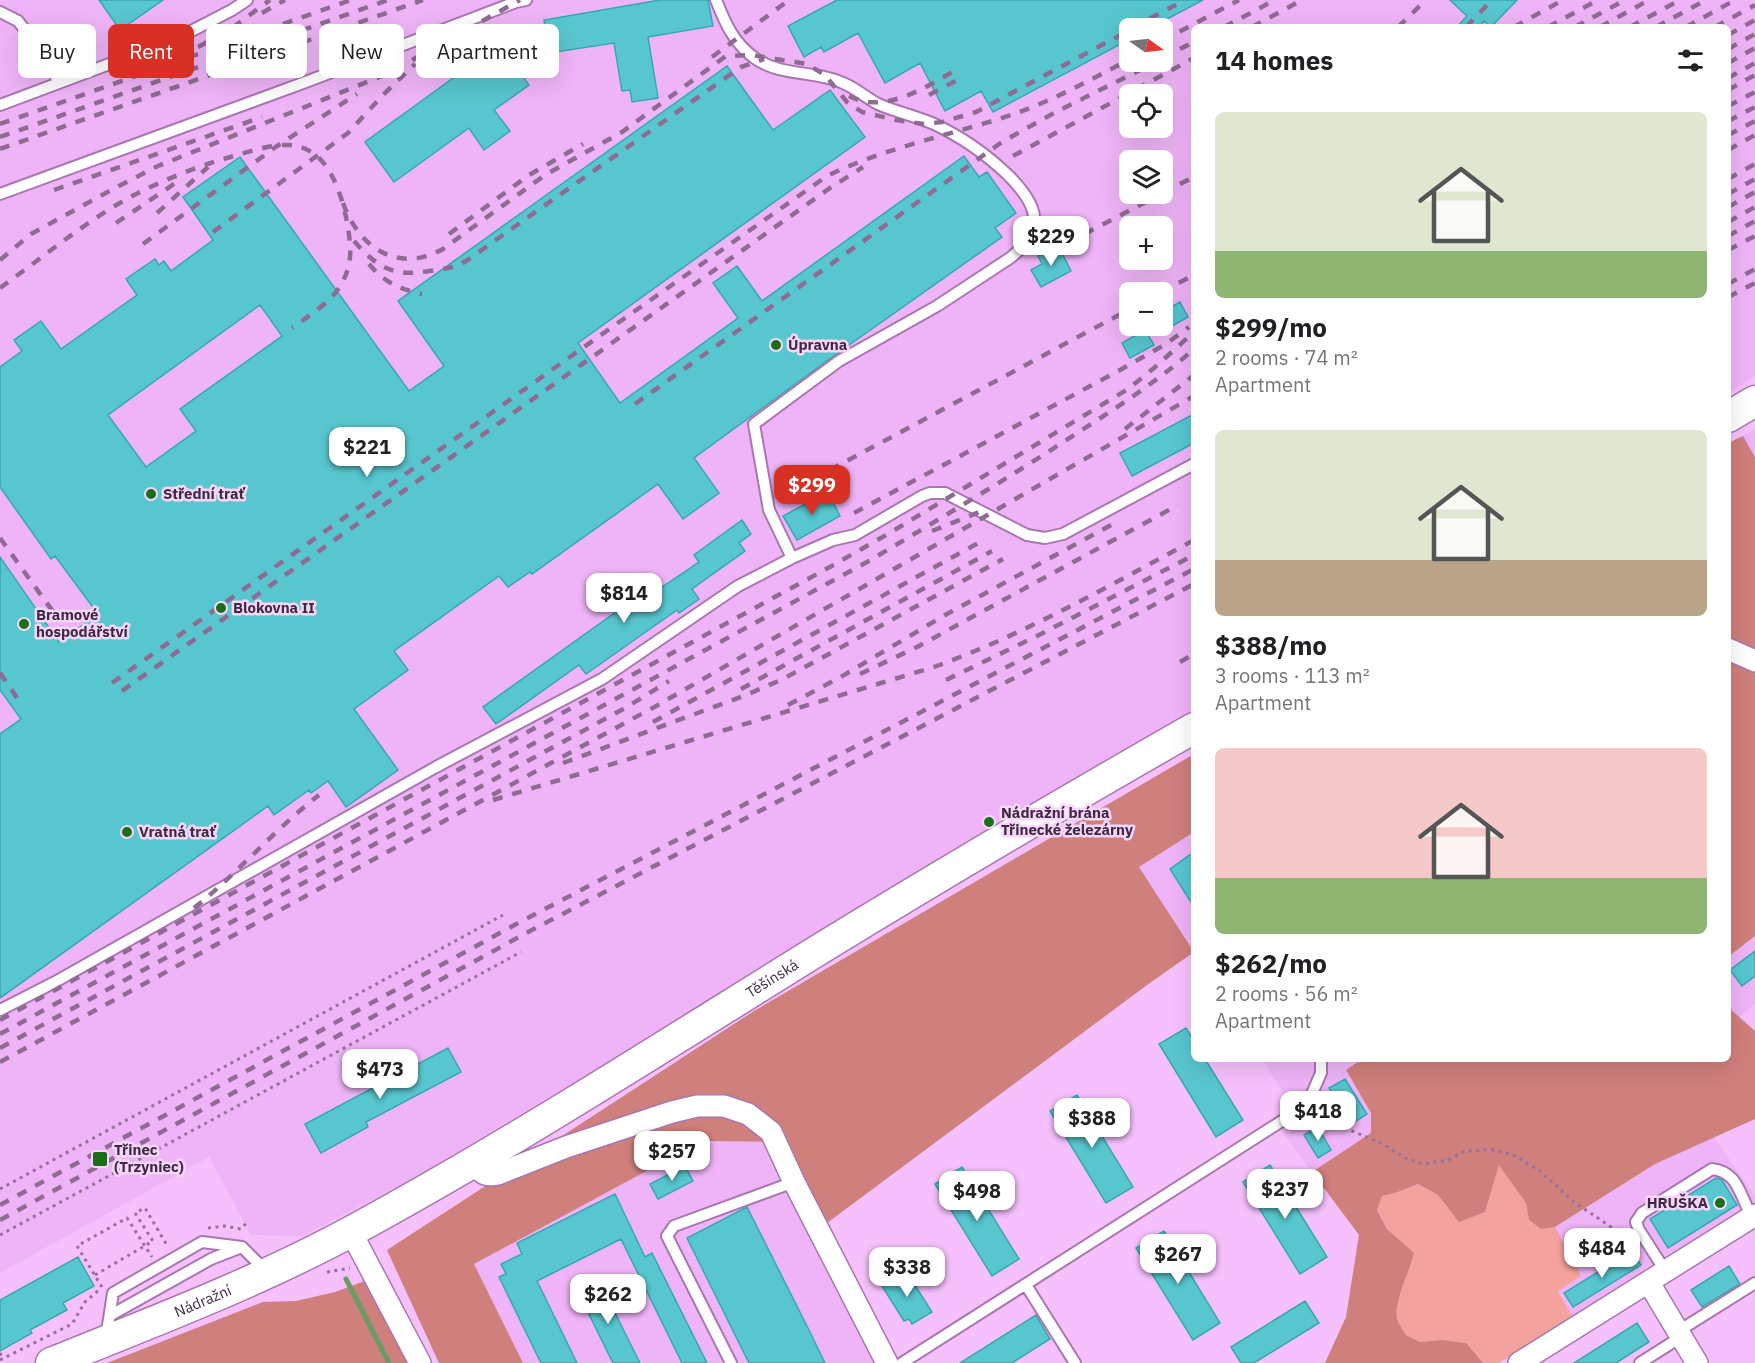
<!DOCTYPE html>
<meta charset="utf-8">
<style>
body{margin:0;font-family:"IBM Plex Sans",sans-serif;background:#f2f2f2;color:#202124;height:100vh;display:flex;flex-direction:column;font-size:22px;white-space:nowrap}
*{box-sizing:border-box;margin:0}
p{font-size:20px;color:#757577}
.icon{flex:none;width:33px;height:33px;fill:none;stroke:currentColor;stroke-width:2;stroke-linecap:round;stroke-linejoin:round}
.map{position:relative;flex:1;overflow:hidden}
.details{position:absolute;left:1191px;top:24px;width:540px;height:1038px;display:flex;flex-direction:column;background:#fff;border-radius:9px;box-shadow:0 6px 24px #0002}
.details>*{flex:none}
.top-card{position:absolute;left:18px;top:24px;width:570px;height:54px;display:flex;gap:12px}
.needle{width:39px;rotate:104deg}
.buttons{position:absolute;left:1119px;top:18px;display:grid;gap:12px}
.buttons a{display:grid;place-items:center;width:54px;height:54px;border-radius:9px;background:#fff;box-shadow:0 6px 24px #0002;font-size:30px}
.price{position:absolute;translate:-50% -51px;padding:0 14px;border-radius:12px;background:#fff;color:#222;font-size:20px;line-height:39px;filter:drop-shadow(0 2px 3px #0008)}
.price::after{content:'';position:absolute;left:50%;top:36px;width:18px;height:14px;margin-left:-9px;background:inherit;clip-path:polygon(0 0,100% 0,50% 100%)}
.price.current{background:#d93025;color:#fff}
ul{padding:0;list-style:none}
li{display:grid;align-content:center;gap:12px;height:318px;padding:0 24px}
li span{display:grid;place-items:center;height:186px;border-radius:9px;color:#555}
li>.icon{margin-inline-start:auto}
span .icon{width:108px;height:108px;fill:#fffc;stroke-width:1}
li b{font-size:26px}
h2{display:flex;justify-content:space-between;align-items:center;height:72px;padding:0 24px;font-size:26px}
.tag{padding:0 21px;border-radius:9px;background:#fff;box-shadow:0 6px 24px #0002;font-size:21px;line-height:54px}
.tag.current{background:#d93025;color:#fff}
.map>svg:first-child{display:block}
.built{fill:#efb4f7;fill-rule:evenodd}
.green{fill:#f4a29e}
.forest{fill:#cf7f7c}
.lines{fill:none;stroke-linecap:round;stroke-linejoin:round}
.stream{stroke:#689c63;stroke-width:5}
.building{fill:#58c6cf;stroke:#34a8b1;stroke-width:1.5;fill-rule:evenodd}
.service-casing{stroke:#a977b0;stroke-width:14}
.minor-casing{stroke:#a977b0;stroke-width:24}
.secondary-casing{stroke:#a977b0;stroke-width:33}
.path{stroke:#96719a;stroke-width:3;stroke-dasharray:3 4.5;stroke-linecap:butt}
.service{stroke:#fff;stroke-width:10}
.minor{stroke:#fff;stroke-width:21}
.secondary{stroke:#fff;stroke-width:30}
.rail{stroke:#8f6b94;stroke-width:4.5;stroke-dasharray:10 10;stroke-linecap:butt}
.poi-dot{fill:#196e17;stroke:#f7d6fb;stroke-width:2}
.labels{text-anchor:middle;stroke-width:5;stroke-linejoin:round;paint-order:stroke}
.poi-label{font-size:15px;font-weight:bold;fill:#3e2941;stroke:#f7d6fb;text-anchor:start}
.street-label{font-size:15px;fill:#3e2941;stroke:#f7d6fb}
</style>
<div class="map">
<svg width="1755" height="1363" viewBox="0 0 1755 1363">
<rect width="100%" height="100%" fill="#f6c0fd"/>
<path class="built" d="M0 0H1755V376L1728 393V27H1194V711L953 849 620 1055 406 1182 302 1236 251 1235 209 1157 0 1273ZM1130 28H1162V62H1130ZM1130 94H1162V128H1130ZM1130 160H1162V194H1130ZM1130 226H1162V260H1130ZM1130 292H1162V326H1130Z
M1755 429V457L1743 436Z
M1194 832V952L1139 867Z
M1755 937V1004L1739 1017 1728 1007V957Z
M1262 1059H1362L1346 1070 1371 1113V1133L1312 1172 1283 1133 1301 1121Z
M1714 1137 1755 1196V1203L1573 1317 1558 1290 1555 1227 1655 1164Z
M702 1141 765 1142 879 1363H523L474 1264Z"/>
<path class="green" d="M1499 1164 1526 1203 1529 1220 1541 1229 1555 1227 1581 1276 1558 1291 1573 1317 1499 1363H1483L1465 1343 1442 1340 1420 1342 1406 1335C1403 1330 1399 1324 1397 1318 1394 1300 1410 1272 1414 1254L1387 1229 1377 1209 1382 1196 1398 1192 1418 1184 1438 1195 1459 1221 1485 1212Z"/>
<path class="forest" d="M1743 436 1755 457V936L1728 957V443Z
M1194 754V832L1139 867 1194 952 1147 985 823 1226 782 1142 702 1141 474 1264 523 1363H439L387 1250 754 1011Z
M1728 1007 1755 1031V1119L1655 1164 1555 1227 1541 1229 1529 1220 1526 1203 1499 1165 1485 1212 1459 1222 1438 1195 1418 1184 1398 1192 1382 1196 1377 1210 1387 1229 1414 1253C1410 1272 1394 1300 1397 1318 1398 1323 1403 1330 1406 1335L1420 1342 1442 1340 1466 1343 1483 1363H1325L1346 1317 1359 1235 1312 1172 1371 1133V1113L1346 1070 1362 1059H1728Z
M365 1281 407 1363H107L263 1302 296 1301 335 1292Z"/>
<g class="lines">
<path class="stream" d="M346 1279 389 1363"/>
</g>
<path class="building" d="M99 0H163L120 30Z
M660 0H708L713 26 648 37 658 98 632 102 630 90 622 91 614 43 549 53 544 20Z
M837 0H1203L1150 28H1130V39L993 112 981 91 945 111 920 63 885 83 858 33 824 52 821 47 804 57 788 26Z
M1450 0H1517L1491 27 1484 21 1479 27H1457L1467 16Z
M500 44 529 85 494 110 510 131 484 150 469 128 394 182 365 142Z
M727 66 773 130 830 90 865 137 578 343 620 403 738 318 713 283 737 266 762 301 964 156 979 177 987 172 1016 213 995 228 1002 237 835 355 694 458 719 493 683 519 658 484 532 574 530 572 508 587 499 576 394 651 408 670 354 709 398 770 346 807 328 781 311 793 309 790 274 815 268 806 0 998V734L21 719 0 690V557L59 642 98 614 55 556 51 559 0 487V367L22 351 14 340 41 321 61 349 137 295 126 279 155 259 159 265 164 261 171 271 213 240 183 197 240 157 409 391 444 366 398 301ZM260 305 282 336 180 409 196 431 146 467 108 415Z
M1058 245 1071 271 1041 287 1031 270 1042 264 1038 256Z
M1180 302 1188 317 1162 332V312Z
M1145 330 1154 345 1130 358 1122 343Z
M1194 414V443L1132 476 1120 453Z
M828 492 840 516 797 540 783 516Z
M742 520 751 534 739 543 745 551 692 589 699 599 679 613 677 610 586 674 579 665 496 724 483 707 658 582 662 587 699 562 694 555Z
M1194 852V907L1170 869Z
M1755 951V976L1742 986 1730 970Z
M1186 1028 1194 1041V1059H1205L1243 1120 1216 1137 1159 1044Z
M448 1048 461 1072 366 1122 368 1127 321 1153 305 1124Z
M1345 1079 1367 1114 1350 1125 1333 1099 1335 1098 1329 1088Z
M1077 1095 1133 1187 1106 1203 1050 1111Z
M1318 1127 1331 1150 1318 1158 1304 1135Z
M1270 1165 1327 1257 1300 1274 1243 1182Z
M685 1166 693 1181 658 1199 650 1184Z
M962 1167 1019 1259 992 1276 935 1184Z
M1716 1178 1722 1180 1737 1205 1668 1248 1650 1219Z
M615 1194 645 1257 652 1253 707 1363H682L621 1239 537 1281 577 1363H541L499 1277 506 1274 501 1264 522 1254 517 1243Z
M747 1207 809 1330 825 1363H749L687 1238Z
M1164 1231 1220 1323 1193 1340 1136 1248Z
M1632 1251 1641 1265 1573 1307 1564 1293Z
M78 1257 94 1286 63 1303 67 1310 30 1330 32 1333 0 1351V1300Z
M1729 1266 1740 1284 1702 1307 1691 1290Z
M906 1271 932 1312 912 1324 909 1319 904 1321 882 1286Z
M599 1281 640 1363H613L578 1292Z
M1305 1301 1319 1323 1254 1363H1241L1231 1347Z
M1036 1315 1050 1339 1012 1363H960Z
M1637 1323 1649 1342 1616 1363H1574Z"/>
<g class="lines">
<g class="service-casing">
<path id="service" d="M716 0C725 23 734 44 756 59 783 77 815 70 843 83 856 88 866 98 878 104 896 112 916 116 934 124 962 137 986 154 1008 175 1038 205 1047 229 1010 258L937 306 839 361 754 424 769 510 792 558
M0 12 18 21 49 61 58 82
M0 105 176 39 232 10 247 0
M0 194 303 83 516 2 526 0
M0 1010 55 982 436 767 602 679 738 586 792 558 833 540 855 535 922 496 930 493H945L1027 535 1045 538 1063 534 1194 464
M1666 1272 1639 1230 1636 1222 1642 1213 1712 1169C1739 1172 1740 1197 1752 1217
M1026 1285 1075 1363
M111 1315 211 1259 239 1248
M1677 1332 1755 1283
M106 1338 113 1293 202 1242 242 1247 266 1271
M731 1363 667 1236 674 1226 794 1182
M902 1363 1307 1105 1321 1073V1059
M1640 1363 1681 1337"/>
</g>
<g class="minor-casing">
<path id="minor" d="M1728 649 1755 661
M473 1161C481 1173 484 1177 498 1174L566 1147 672 1112 697 1106H724L748 1114 771 1132 794 1182 887 1363
M351 1232 420 1363
M1649 1283 1697 1363
M1519 1363 1755 1215"/>
</g>
<g class="secondary-casing">
<g id="secondary">
<path d="M1728 417 1755 401"/>
<path id="s1" d="M51 1363C152 1322 256 1283 352 1231 512 1144 665 1045 820 949 944 873 1068 800 1194 728"/>
</g>
</g>
<path class="path" d="M1318 1114 1326 1120 1383 1144 1405 1158 1423 1164 1448 1160 1463 1152 1490 1149 1513 1155 1540 1171 1574 1202 1614 1229 1627 1235
M0 1189 503 915
M208 1228 225 1226 241 1229 247 1222
M0 1235 521 952
M327 1272 350 1268
M95 1275 153 1241 135 1213 145 1208 168 1247
M102 1287 77 1246 127 1218 152 1257
M0 1353 3 1359
M0 1360 72 1324 85 1302 99 1290"/>
<use href="#service" class="service"/>
<use href="#minor" class="minor"/>
<use href="#secondary" class="secondary"/>
<path class="rail" d="M262 13 285 0
M1224 27 1275 0
M1252 27 1302 0
M1398 27 1426 0
M1466 27 1492 0
M1514 27 1563 0
M1548 27 1598 0
M1575 27 1625 0
M1600 27 1649 0
M1630 27 1680 0
M1656 27 1706 0
M1686 27 1735 0
M1715 27 1755 5
M1132 28 1185 0
M1728 35 1755 20
M1162 41 1239 0
M198 47 228 31 270 0
M1728 49 1755 34
M712 57 789 0
M1162 58 1194 42
M1728 63 1755 48
M1728 78 1755 63
M1728 90 1755 75
M929 95 961 78
M849 96C884 115 926 87 956 70
M1728 106 1755 92
M1728 121 1755 107
M0 124 351 0
M1728 135 1755 121
M0 137 388 0
M0 149 423 0
M1728 150 1755 135
M1013 156 1194 58
M1728 179 1755 164
M54 190 262 117
M1162 193 1194 177
M1728 194 1755 179
M343 203C359 248 398 274 443 249L545 175 622 132 726 56 751 55 807 64 825 75 847 102 862 112 896 120 924 124 942 122 976 112 1130 30
M1728 207 1755 192
M157 213 208 167
M1728 222 1755 207
M116 223 180 180
M213 232 348 133 383 95 415 64
M449 234 529 175 583 144
M1728 236 1755 221
M354 241C378 268 393 277 429 271 443 269 455 268 466 261L741 67 764 59
M1067 243 1161 194
M143 244 277 146 357 94
M1728 250 1755 236
M0 260 31 234 113 189 158 166 387 74 520 0
M369 264C384 282 399 289 422 294
M1728 284 1755 269
M0 288C45 256 89 218 138 193 166 179 196 167 227 158 245 153 264 146 284 145 324 143 339 185 346 217 350 239 354 258 344 279 334 301 311 314 292 328
M1161 292 1194 275
M1728 297 1755 283
M635 404 1002 142 1054 113 1156 62
M1125 429 1194 375
M830 470 1130 309
M854 513 1120 370 1166 344 1189 327
M932 531 982 511
M0 538 59 620
M1180 662 1194 654
M0 673 20 702
M860 674 917 647 1178 505
M946 680 1037 636 1194 555
M112 683 598 337 827 176C886 147 952 135 1014 114 1054 100 1092 79 1130 59
M741 689 992 551
M122 691 830 188 863 167
M788 705 839 678 945 615 1113 524
M653 722 982 541
M563 763 746 695 783 679 1003 559
M493 800 934 667C1025 634 1109 586 1194 540
M194 908C238 873 274 830 319 795
M0 1020 828 568 888 534 1128 389 1154 368 1194 332
M0 1034 867 562C928 526 988 490 1048 452 1098 419 1149 389 1194 349
M0 1048 627 707 669 681
M0 1062 658 705 1194 396
M0 1205 522 921 1194 569
M0 1220 530 931 1194 584"/>
</g>
<g class="poi-dot">
<circle cx="776" cy="345" r="6"/>
<circle cx="151" cy="494" r="6"/>
<circle cx="221" cy="608" r="6"/>
<circle cx="24" cy="624" r="6"/>
<circle cx="989" cy="822" r="6"/>
<circle cx="127" cy="832" r="6"/>
<rect x="92" y="1151" width="16" height="16" rx="3"/>
<circle cx="1720" cy="1203" r="6"/>
</g>
<g class="labels">
<g class="poi-label">
<text x="788" y="350">Úpravna</text>
<text x="163" y="499">Střední trať</text>
<text x="233" y="613">Blokovna II</text>
<text x="36" y="620">Bramové<tspan x="36" dy="17">hospodářství</tspan></text>
<text x="1001" y="818">Nádražní brána<tspan x="1001" dy="17">Třinecké železárny</tspan></text>
<text x="139" y="837">Vratná trať</text>
<text x="114" y="1155">Třinec<tspan x="114" dy="17">(Trzyniec)</tspan></text>
<text x="1708" y="1208" text-anchor="end">HRUŠKA</text>
</g>
<g class="street-label">
<text dy="5" stroke="none"><textPath href="#s1" startOffset="819">Těšínská</textPath></text>
<text dy="5" stroke="none"><textPath href="#s1" startOffset="164">Nádražní</textPath></text>
</g>
</g>
</svg>
<div class="buttons">
<a><svg class="needle" viewBox="-14 -14 28 28"><path d="M0-13l5 13h-10z" fill="#e53935"/><path d="M0 13l5-13h-10z" fill="#757577"/></svg></a>
<a><svg class="icon" aria-label="locate" viewBox="0 0 24 24"><circle cx="12" cy="12" r="6"/><path d="M12 2v4M12 18v4M2 12h4M18 12h4"/></svg></a>
<a><svg class="icon" aria-label="layers" viewBox="0 0 24 24"><path d="M12 4l9 5-9 5-9-5zM3 14l9 5 9-5"/></svg></a>
<a>+</a>
<a>−</a>
</div>
<b class="price" style="left:1051px;top:267px">$229</b>
<b class="price" style="left:367px;top:478px">$221</b>
<b class="price current" style="left:812px;top:516px">$299</b>
<b class="price" style="left:624px;top:624px">$814</b>
<b class="price" style="left:380px;top:1100px">$473</b>
<b class="price" style="left:1318px;top:1142px">$418</b>
<b class="price" style="left:1092px;top:1149px">$388</b>
<b class="price" style="left:672px;top:1182px">$257</b>
<b class="price" style="left:1285px;top:1220px">$237</b>
<b class="price" style="left:977px;top:1222px">$498</b>
<b class="price" style="left:1602px;top:1279px">$484</b>
<b class="price" style="left:1178px;top:1285px">$267</b>
<b class="price" style="left:907px;top:1298px">$338</b>
<b class="price" style="left:608px;top:1325px">$262</b>
<div class="top-card">
<a class="tag">Buy</a>
<a class="tag current">Rent</a>
<a class="tag">Filters</a>
<a class="tag">New</a>
<a class="tag">Apartment</a>
</div>
<section class="details">
<h2>14 homes<svg class="icon" aria-label="filters" viewBox="0 0 24 24"><path d="M4 7h16M4 17h16"/><circle cx="9" cy="7" r="2"/><circle cx="15" cy="17" r="2"/></svg></h2>
<ul>
<li><span style="background:linear-gradient(#dfe7d0 75%,#8fb573 0)"><svg class="icon" aria-label="home" viewBox="0 0 24 24"><path d="M3 11l9-7 9 7M6 9v11h12V9"/></svg></span><div><b>$299/mo</b><p>2 rooms · 74 m²</p><p>Apartment</p></div></li>
<li><span style="background:linear-gradient(#dfe7d0 70%,#b9a48a 0)"><svg class="icon" aria-label="home" viewBox="0 0 24 24"><path d="M3 11l9-7 9 7M6 9v11h12V9"/></svg></span><div><b>$388/mo</b><p>3 rooms · 113 m²</p><p>Apartment</p></div></li>
<li><span style="background:linear-gradient(#f6c9c9 70%,#8fb573 0)"><svg class="icon" aria-label="home" viewBox="0 0 24 24"><path d="M3 11l9-7 9 7M6 9v11h12V9"/></svg></span><div><b>$262/mo</b><p>2 rooms · 56 m²</p><p>Apartment</p></div></li>
</ul>
</section>
</div>
